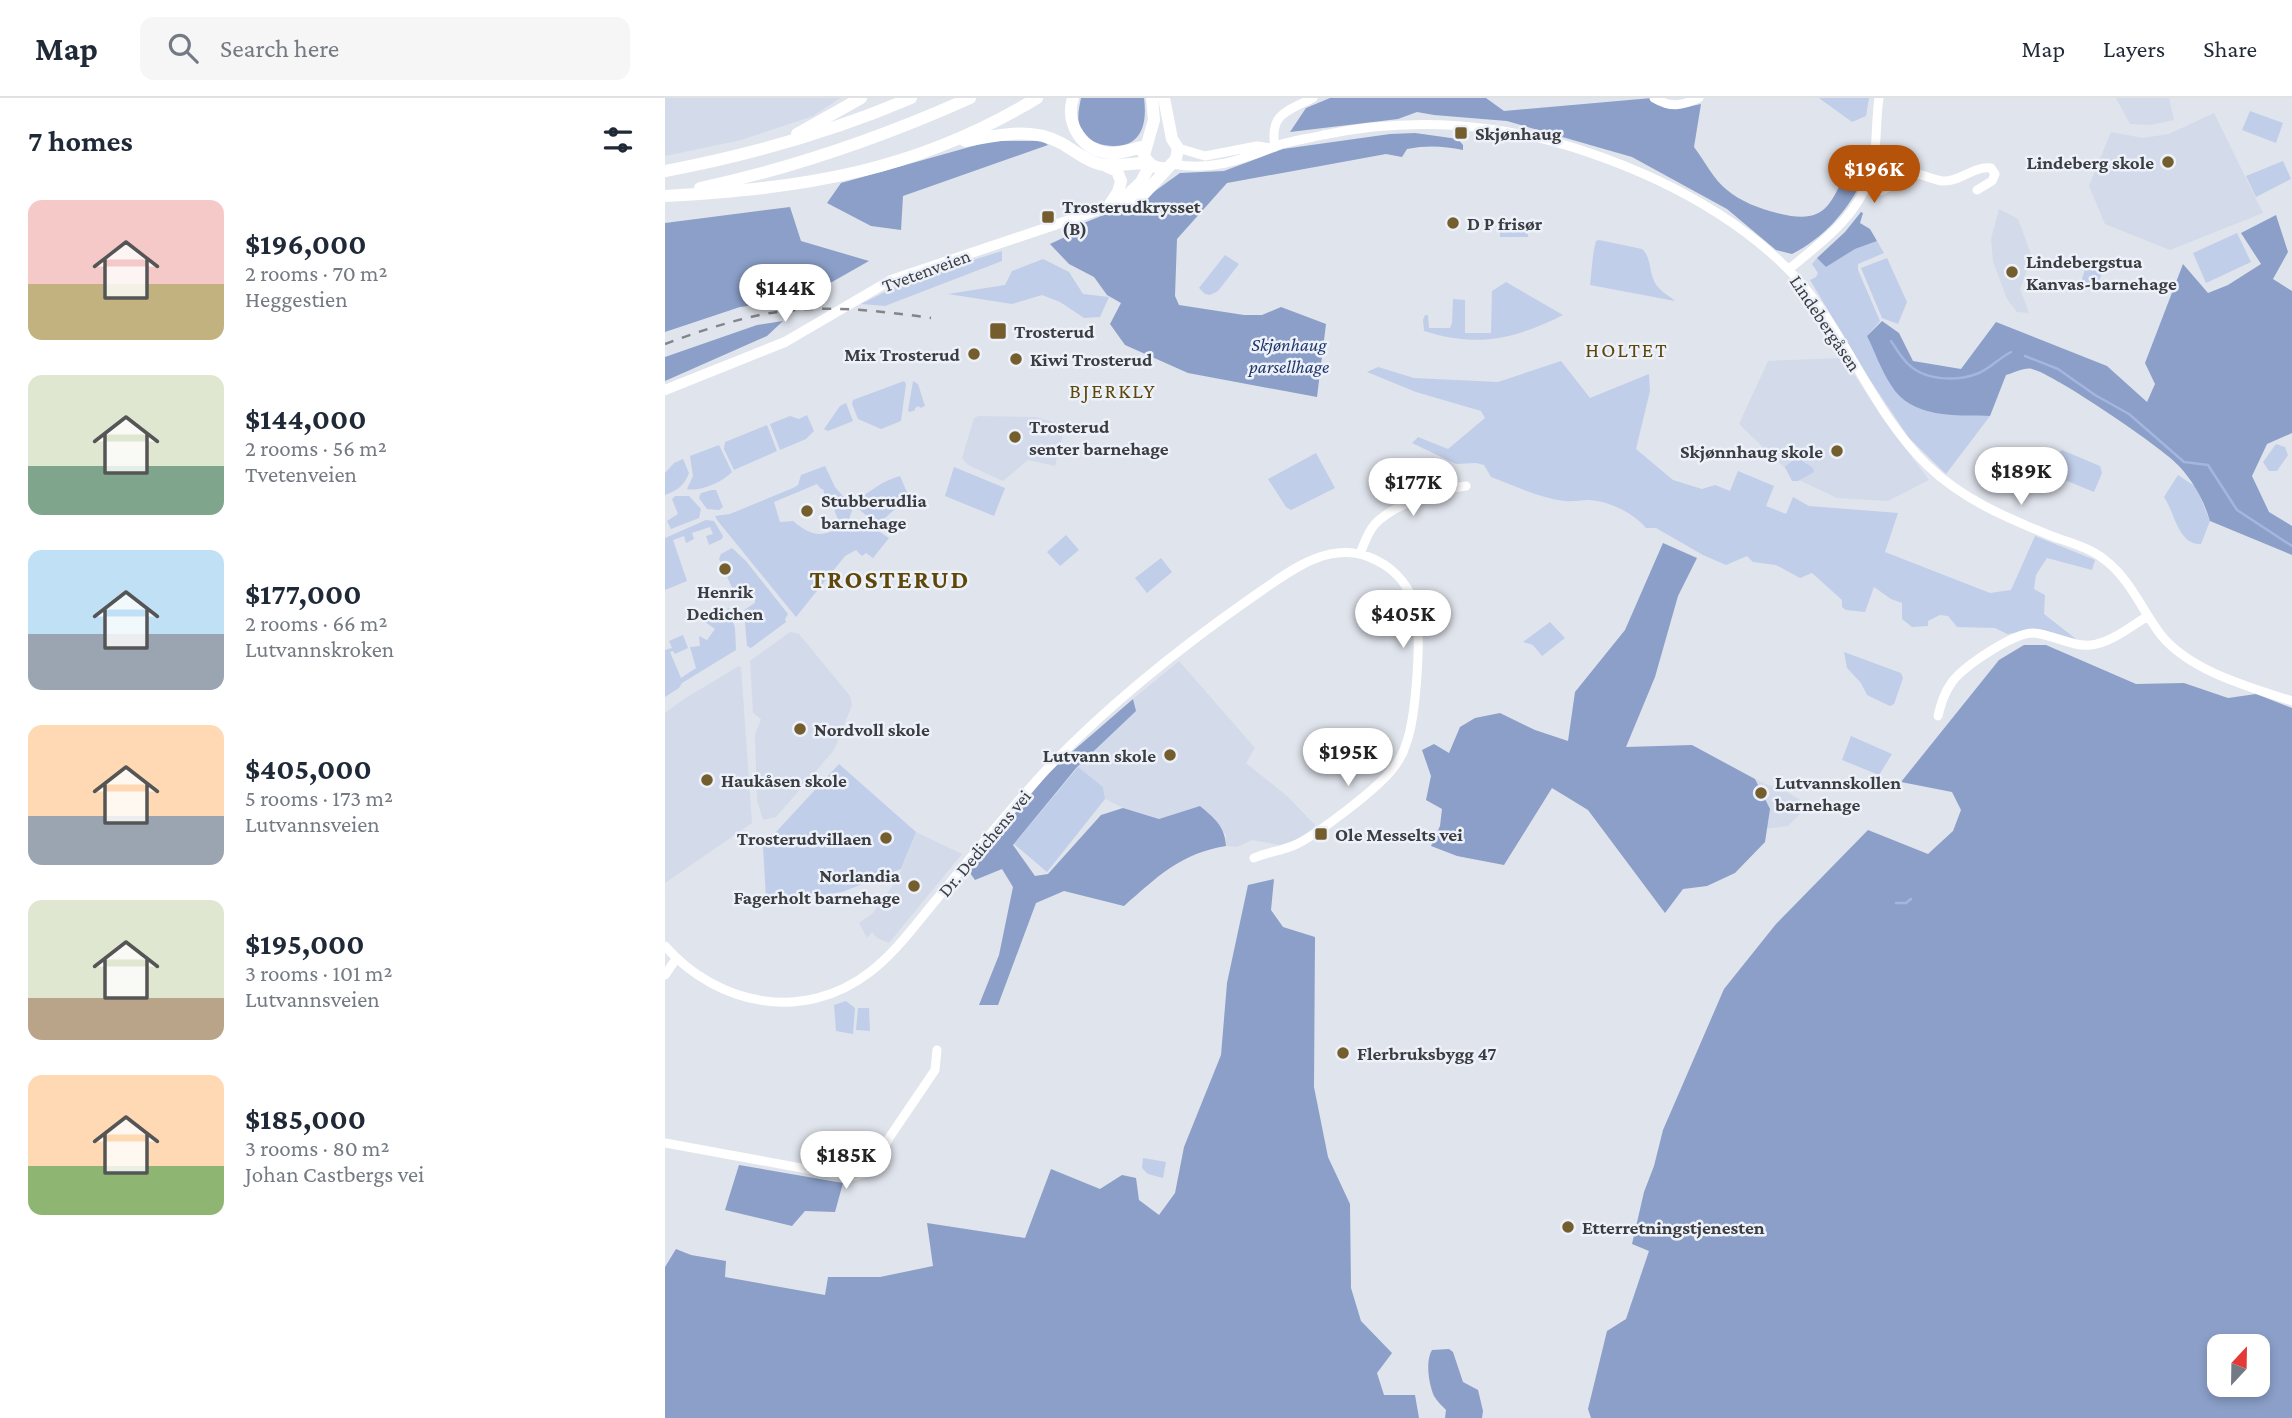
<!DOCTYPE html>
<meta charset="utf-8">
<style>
body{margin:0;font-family:"Crimson Pro",serif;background:#f6f6f7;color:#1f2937;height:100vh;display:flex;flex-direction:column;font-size:26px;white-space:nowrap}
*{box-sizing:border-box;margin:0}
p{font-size:23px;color:#747a83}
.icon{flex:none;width:38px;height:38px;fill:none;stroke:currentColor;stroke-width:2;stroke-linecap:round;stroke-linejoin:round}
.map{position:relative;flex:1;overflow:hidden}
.sheet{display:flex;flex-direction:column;background:#fff;width:665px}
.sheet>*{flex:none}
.needle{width:46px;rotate:22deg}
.fabs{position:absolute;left:1542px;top:1236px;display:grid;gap:14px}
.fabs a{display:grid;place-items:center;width:63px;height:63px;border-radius:14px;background:#fff;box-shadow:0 4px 10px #0003;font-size:35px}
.price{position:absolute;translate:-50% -60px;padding:0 16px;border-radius:24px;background:#fff;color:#222;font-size:23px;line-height:46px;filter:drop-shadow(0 2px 4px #0008)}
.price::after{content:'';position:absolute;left:50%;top:42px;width:21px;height:16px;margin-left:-10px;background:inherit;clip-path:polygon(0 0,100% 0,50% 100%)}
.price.current{background:#b45309;color:#fff}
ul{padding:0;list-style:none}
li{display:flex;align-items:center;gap:21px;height:175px;padding:0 28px}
li span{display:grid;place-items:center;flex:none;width:196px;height:140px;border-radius:14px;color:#555}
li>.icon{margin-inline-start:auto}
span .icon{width:84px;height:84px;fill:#fffc;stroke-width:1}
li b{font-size:30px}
h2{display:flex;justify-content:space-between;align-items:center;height:84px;padding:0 28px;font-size:30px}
header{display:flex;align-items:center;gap:42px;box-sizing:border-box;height:98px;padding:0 35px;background:#fff;border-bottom:2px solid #e0e1e3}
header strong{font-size:33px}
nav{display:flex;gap:38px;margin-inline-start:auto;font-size:24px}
.search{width:490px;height:63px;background:#f6f6f7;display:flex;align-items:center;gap:18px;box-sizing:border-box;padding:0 24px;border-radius:14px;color:#747a83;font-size:26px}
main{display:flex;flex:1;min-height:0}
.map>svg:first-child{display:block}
.built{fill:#d3daea}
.green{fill:#c1cee9}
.forest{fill:#8b9fc8;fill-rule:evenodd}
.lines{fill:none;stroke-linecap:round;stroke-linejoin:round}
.stream{stroke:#a2b6e0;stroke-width:2.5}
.minor{stroke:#fff;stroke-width:9}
.major{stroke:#fff;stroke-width:10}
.highway{stroke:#fff;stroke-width:12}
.rail{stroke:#83858b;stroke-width:2.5;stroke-dasharray:9 9;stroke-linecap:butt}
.poi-dot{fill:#745e2e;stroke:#edf1fa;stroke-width:2.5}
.labels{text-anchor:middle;stroke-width:5;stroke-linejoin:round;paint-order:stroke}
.poi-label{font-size:19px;font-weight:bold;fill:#3b3d40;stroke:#edf1fa;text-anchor:start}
.street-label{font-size:19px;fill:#3b3d40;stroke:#edf1fa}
.park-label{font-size:19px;font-style:italic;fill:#21376b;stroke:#edf1fa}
.neighbourhood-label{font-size:21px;letter-spacing:2px;fill:#5f4709;stroke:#edf1fa}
.district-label{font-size:26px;font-weight:bold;letter-spacing:2px;fill:#5f4709;stroke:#edf1fa}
</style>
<header>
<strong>Map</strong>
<div class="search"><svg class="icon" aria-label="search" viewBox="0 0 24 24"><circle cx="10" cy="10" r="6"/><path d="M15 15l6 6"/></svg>Search here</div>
<nav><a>Map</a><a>Layers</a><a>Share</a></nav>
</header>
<main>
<section class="sheet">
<h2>7 homes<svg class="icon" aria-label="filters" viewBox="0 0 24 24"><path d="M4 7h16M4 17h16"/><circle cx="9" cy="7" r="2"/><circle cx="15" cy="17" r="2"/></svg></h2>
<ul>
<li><span style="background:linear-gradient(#f6c9c9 60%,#c2b280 0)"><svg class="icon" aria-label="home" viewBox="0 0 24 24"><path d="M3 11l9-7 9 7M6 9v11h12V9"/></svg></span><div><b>$196,000</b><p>2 rooms · 70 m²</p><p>Heggestien</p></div></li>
<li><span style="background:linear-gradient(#dfe7d0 65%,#7fa58c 0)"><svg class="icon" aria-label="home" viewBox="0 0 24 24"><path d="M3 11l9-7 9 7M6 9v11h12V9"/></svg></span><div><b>$144,000</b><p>2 rooms · 56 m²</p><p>Tvetenveien</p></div></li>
<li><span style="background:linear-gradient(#bfe0f5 60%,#9aa5b1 0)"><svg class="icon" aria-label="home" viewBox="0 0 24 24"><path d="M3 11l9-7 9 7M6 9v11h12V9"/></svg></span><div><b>$177,000</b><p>2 rooms · 66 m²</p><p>Lutvannskroken</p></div></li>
<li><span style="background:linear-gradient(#ffd9b3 65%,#9aa5b1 0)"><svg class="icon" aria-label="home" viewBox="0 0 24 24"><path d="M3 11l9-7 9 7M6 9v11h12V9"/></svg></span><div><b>$405,000</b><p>5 rooms · 173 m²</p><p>Lutvannsveien</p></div></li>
<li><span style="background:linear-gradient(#dfe7d0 70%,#b9a48a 0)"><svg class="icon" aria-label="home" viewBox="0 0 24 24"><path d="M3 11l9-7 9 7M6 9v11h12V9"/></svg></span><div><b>$195,000</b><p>3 rooms · 101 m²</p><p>Lutvannsveien</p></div></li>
<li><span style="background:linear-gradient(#ffd9b3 65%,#8fb573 0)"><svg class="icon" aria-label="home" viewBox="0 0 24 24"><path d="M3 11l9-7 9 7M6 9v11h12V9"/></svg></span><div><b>$185,000</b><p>3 rooms · 80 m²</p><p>Johan Castbergs vei</p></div></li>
</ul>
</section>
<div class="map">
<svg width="1627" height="1320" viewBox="0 0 1627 1320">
<rect width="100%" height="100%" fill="#e0e4ec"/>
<path class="built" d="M0 0H175L148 18 76 42 0 58Z
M1451 0H1504L1509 22 1485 27 1465 26Z
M1549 15 1598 115 1505 152 1440 126 1424 88 1446 34 1478 40 1504 36Z
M1334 111 1353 121 1367 159 1355 191 1364 215 1352 214 1342 201 1328 163 1326 141Z
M1178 260 1219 322 1264 382 1223 403 1172 400 1130 380 1074 326 1103 263Z
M313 318 371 319 400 328 390 368 363 362 338 383 303 367 297 360 309 320Z
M125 534 134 536 185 598 187 607 169 652 111 719 98 722 92 702 90 637 96 621 88 615 85 563Z
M514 563 590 650 581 665 622 698 651 728 634 741 615 747 587 742 572 749 561 748V737L535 708 494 721 458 710 440 701 438 689 412 669 470 613 468 601Z
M74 568 76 570 87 725 0 785V615L19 601Z
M1064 669 1103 687 1113 689 1134 701 1141 710 1123 728 1099 731Z
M251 734 297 756 224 845 212 840 207 834 202 840 194 825 208 815 233 780Z"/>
<path class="green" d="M1154 0H1204L1201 18 1187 24Z
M1585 13 1618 25 1611 45 1577 32Z
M1618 63 1626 81 1591 99 1581 78Z
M835 124 863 125V139H835Z
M1572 135 1586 164 1541 185 1528 155Z
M934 142 977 151C986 159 984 172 989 183 993 192 1003 197 1010 203L925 187C927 172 927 157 931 143Z
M1212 143 1219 155 1193 166V172L1215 223 1202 238 1264 314 1325 318 1281 376 1244 340 1203 279 1145 182 1151 179 1153 175 1147 166 1152 160 1161 169 1190 151Z
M337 153V163L220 208 196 206 244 182Z
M560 157 574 166 553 193 545 197 540 196 534 190Z
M1222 160 1242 204 1233 226 1217 220 1196 170Z
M378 161 404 174 418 196 444 199 435 219 419 220 395 204 377 197 347 206 283 196 340 187 347 173Z
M1421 168 1437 176 1429 193 1415 187Z
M841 184 898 217C850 241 813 250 759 233L758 222 760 217H763L764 230H785L787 225 788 201 800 202V235H826L827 193Z
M896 263 925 300 984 276 985 293 971 351 1008 382 1037 391 1050 387 1065 393 1073 373 1109 388 1101 408 1121 416 1128 399 1144 408 1233 415 1220 454 1325 495 1346 492 1370 438 1430 462 1427 472 1382 460 1371 477 1369 491 1380 497 1379 516 1411 541 1373 531 1342 536 1330 530 1292 529 1283 518 1275 517 1263 523V528L1247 529 1237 521V505L1226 501 1209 489 1200 514 1181 512 1177 509V502L1147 475 1135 480 1111 467 1088 464 1082 458 1061 467 1038 457 991 430H981C967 414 944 403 923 402 915 402 908 404 900 403 875 400 850 388 826 379L819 367 811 365 791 366 747 345 753 339 783 351 820 320 816 313 751 294 702 274 713 269 749 280 833 284Z
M239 283 241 286 236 323 216 331 193 321 187 306 188 302Z
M248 283 253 286 260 308 255 310 254 308 250 310V312L245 314 243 313Z
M181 305 188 323 163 333 159 331 175 308Z
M142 317 149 333 141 341 115 352 105 326 125 318 134 321Z
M102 327 112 353 69 372 59 351 60 344Z
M1611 346 1620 349 1623 357 1612 373H1604L1598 364Z
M54 347 67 374C57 384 36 394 22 391L28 378 25 358Z
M1397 352 1435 368 1437 375 1429 394 1383 375 1392 356Z
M651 355 670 390 626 412 621 409 603 381Z
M18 361 24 375C19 388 13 392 0 397V375L9 365Z
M1128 362H1136L1148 370 1149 374 1133 383H1127L1120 369Z
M160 368 170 389 188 410 184 421 174 424 167 406 163 407 158 391H156L152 386 109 404 115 424 128 423C154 445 163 435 191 422H197L224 440 208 460 201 455 197 458 191 452 180 458 131 519 52 422 50 418 65 416 128 390 133 387 136 377Z
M289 369 340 390 329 418 280 398Z
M1513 377 1531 389 1545 423 1536 446C1513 447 1510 415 1499 399Z
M235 378 244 399 212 427 187 405C204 395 216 383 235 378Z
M47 392H51L58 409 54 412 42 411 34 400 36 395Z
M10 398H24L36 411 34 420 6 431 2 423 13 416 7 401Z
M41 422 49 423 58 438 57 441 44 447 41 438 48 436 45 429 27 435 29 441 21 445 19 438 8 442 22 483 0 492V440Z
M401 437 414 452 395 468 382 454Z
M67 450 81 463 123 516 120 521 121 524 86 550 82 548 79 512 90 505V496L75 498 70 496 54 461 56 456Z
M496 460 507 474 482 495 470 480Z
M64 510 70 530 71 552 17 585 14 590 0 599V552L7 550 4 543 18 537 23 550 10 556 8 553 5 554 16 580 31 570 25 549 35 548 34 538 42 542 50 531 36 521 47 517 51 524 65 519 62 511Z
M885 524 900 540 877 558 868 547 858 544Z
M1179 554 1236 575 1238 580 1229 606 1225 608 1202 597 1196 585 1182 570Z
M1186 638 1227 656 1214 677 1177 662Z
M174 666 251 734 236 771 177 794 108 805 101 801 98 748Z
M413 669 438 689 440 701 382 774 349 746Z
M181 903 190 910 188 936 171 933 169 907Z
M193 910H204L205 933 191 932Z
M478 1060 501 1064 498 1080 483 1076 477 1070Z"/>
<path class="forest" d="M416 0H479C483 30 474 53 439 47 430 45 421 41 416 32 411 23 414 10 416 0Z
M665 0H821L839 13 987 0 1022 9 1036 6 1029 49C1039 62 1049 82 1062 92 1075 103 1095 111 1112 115 1155 126 1164 113 1180 75L1196 85C1180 116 1158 140 1127 156L1111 152 1062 111 967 59 842 23 769 17 752 14 733 21 625 34 641 10Z
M750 35 793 41 798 47V52C779 48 762 47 742 51L737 59 721 56 562 85 512 141 510 198 514 207 579 217H597L616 209 661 226 652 299 523 275 460 247 445 226 456 205 442 197 429 179 404 166 385 146 400 139 401 132 479 101 515 75 559 73 618 51 725 36Z
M326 43H377L383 47 238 98 236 132 206 128 162 105 176 85Z
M125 109 136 143 204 163 137 201 75 209 0 234V125Z
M1196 114 1198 115 1195 125 1205 131 1212 143 1190 151 1161 169 1152 160 1180 134Z
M1611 117 1623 154 1608 181 1627 193V335L1602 346 1587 378 1604 414 1627 428V457L1545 423C1539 403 1529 384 1514 368 1498 350 1389 276 1367 271 1360 269 1349 275 1341 277L1325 318C1292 317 1246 321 1226 287 1216 272 1210 254 1202 238L1217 223 1234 235 1248 263 1296 271 1331 224 1442 268 1482 304 1490 286 1480 265 1518 166 1543 195 1563 187 1596 166 1576 135Z
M118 223 102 238 0 283V259L92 227Z
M998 445 1032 460 1013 498 990 579 961 649 1027 647 1090 681 1105 711 1100 744 1070 775 1042 788 1018 791 1000 815 923 712 887 690 839 767 792 758 766 748 775 728 777 711 761 702 766 678 757 652 769 646 784 655 795 629 810 620 835 615 870 632 903 643 910 594 960 532Z
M1359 547H1381L1471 586 1519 585 1563 600 1591 596 1627 610V1320H926L923 1311 942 1233 961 1221 984 1153 967 1146 979 1094 989 1068 998 1032 1059 891 1111 826 1203 732 1263 756 1288 733 1296 712 1287 694 1236 684 1334 562ZM1554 1248H1592V1286H1554Z
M468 601 471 613 412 669 348 747 370 778 383 776 436 717 458 710 494 721 535 708C549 720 560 728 561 748 516 755 492 779 459 808L399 793 371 805 333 907H314L334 857 348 789 337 771 310 782 303 772 386 672Z
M609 781 606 812 618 829 650 839 649 989 663 1059 685 1106 686 1190 696 1223 727 1255 712 1275 719 1297H750L754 1320H0V1169L11 1151 26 1157 61 1163 60 1179 160 1197 163 1179H215L268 1168 262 1125 360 1140 386 1071 435 1091 457 1077 471 1080 474 1102 494 1117 510 1095 519 1049 556 957 562 885 583 787Z
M74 1067 178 1085 170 1114 140 1113 127 1128 60 1112Z
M784 1251 788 1254 798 1284 813 1292 818 1313 817 1320H780L781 1312C777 1308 772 1303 769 1298 764 1287 760 1263 767 1252Z"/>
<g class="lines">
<path class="stream" d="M1226 243C1231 250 1235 258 1242 265 1259 283 1292 284 1314 275 1326 270 1334 260 1346 254
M1360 258 1393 271 1430 297 1464 316 1519 364 1543 367 1572 412 1627 448
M1231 805H1241L1246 801"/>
<path class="minor" d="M989 0C1006 10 1017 8 1034 0
M610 49C604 16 622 13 648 0
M513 50 540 58 592 48 606 50
M508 66C543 73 574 63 606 50 621 43 642 41 658 37 747 18 839 25 925 55 1010 84 1104 135 1156 211 1192 263 1216 322 1262 367 1297 401 1340 419 1384 437 1402 444 1424 449 1440 462 1465 481 1477 512 1496 537 1525 573 1584 589 1627 603
M1201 90C1225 98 1222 85 1240 77 1252 72 1266 82 1278 83 1295 84 1308 68 1326 70L1330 76 1327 83 1312 92
M1124 171C1162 140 1201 112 1209 61 1212 41 1211 20 1214 0
M695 456C699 446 702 435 710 426 729 406 775 391 801 388
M1273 618C1276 606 1279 595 1287 584 1299 568 1348 535 1368 535 1388 536 1405 549 1426 547 1446 545 1466 528 1483 518
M0 848C53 908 139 925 205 874 231 854 250 827 271 802 307 758 342 714 381 672 442 608 513 551 586 500 620 477 660 442 704 459 725 467 741 483 749 504 758 530 751 620 741 646 738 657 732 666 725 674 709 693 654 735 632 746 618 753 602 754 589 760
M0 877 11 861
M0 1045 180 1078H190L201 1075 210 1066 224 1040 270 972 272 952"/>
<path class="major" d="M0 292 120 244 226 182 437 111"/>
<path class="highway" d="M408 0C400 27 418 54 447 55 458 55 469 51 480 48
M487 0 489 22 479 57C483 67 491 71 501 70
M132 36 196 0
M300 43C331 38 366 28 396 45 409 52 419 62 434 66 449 69 468 65 483 65
M439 67 452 73 456 83 453 94 443 109
M0 73C84 57 167 34 246 0
M35 90C128 70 218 39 305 0
M0 98C140 90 250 74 372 0
M455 104 476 84 485 67
M437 111 470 101 479 96 511 61 513 50 507 41 499 0"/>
<path class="rail" d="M0 246C32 234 65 223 99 216 154 206 210 212 266 220"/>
</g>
<g class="poi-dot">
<rect x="789" y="28" width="14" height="14" rx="3.5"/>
<circle cx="1503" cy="64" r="7"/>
<rect x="376" y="112" width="14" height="14" rx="3.5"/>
<circle cx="788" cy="125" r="7"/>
<circle cx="1347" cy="174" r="7"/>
<rect x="324" y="224" width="18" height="18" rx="3.5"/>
<circle cx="309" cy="256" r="7"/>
<circle cx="351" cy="261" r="7"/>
<circle cx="350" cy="339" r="7"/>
<circle cx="1172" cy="353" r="7"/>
<circle cx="142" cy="413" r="7"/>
<circle cx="60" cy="471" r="7"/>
<circle cx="135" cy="631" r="7"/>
<circle cx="505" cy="657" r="7"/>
<circle cx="42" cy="682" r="7"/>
<circle cx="1096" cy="695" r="7"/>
<rect x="649" y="729" width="14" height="14" rx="3.5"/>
<circle cx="221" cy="740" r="7"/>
<circle cx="249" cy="788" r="7"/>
<circle cx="678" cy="955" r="7"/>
<circle cx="903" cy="1129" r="7"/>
</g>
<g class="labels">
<g class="poi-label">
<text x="810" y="42">Skjønhaug</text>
<text x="1489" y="71" text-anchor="end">Lindeberg skole</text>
<text x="397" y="115">Trosterudkrysset<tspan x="397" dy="22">(B)</tspan></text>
<text x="802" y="132">D P frisør</text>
<text x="1361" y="170">Lindebergstua<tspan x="1361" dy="22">Kanvas-barnehage</tspan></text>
<text x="349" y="240">Trosterud</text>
<text x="295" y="263" text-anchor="end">Mix Trosterud</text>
<text x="365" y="268">Kiwi Trosterud</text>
<text x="364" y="335">Trosterud<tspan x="364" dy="22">senter barnehage</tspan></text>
<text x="1158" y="360" text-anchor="end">Skjønnhaug skole</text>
<text x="156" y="409">Stubberudlia<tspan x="156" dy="22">barnehage</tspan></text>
<text x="60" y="500" text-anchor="middle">Henrik<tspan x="60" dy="22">Dedichen</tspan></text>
<text x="149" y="638">Nordvoll skole</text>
<text x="491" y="664" text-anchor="end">Lutvann skole</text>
<text x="56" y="689">Haukåsen skole</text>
<text x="1110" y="691">Lutvannskollen<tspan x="1110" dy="22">barnehage</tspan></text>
<text x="670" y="743">Ole Messelts vei</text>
<text x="207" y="747" text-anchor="end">Trosterudvillaen</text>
<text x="235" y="784" text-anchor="end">Norlandia<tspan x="235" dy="22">Fagerholt barnehage</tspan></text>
<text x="692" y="962">Flerbruksbygg 47</text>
<text x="917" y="1136">Etterretningstjenesten</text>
</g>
<g class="street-label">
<text transform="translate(261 172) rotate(-20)" y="7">Tvetenveien</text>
<text transform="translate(1161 225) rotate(56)" y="7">Lindebergåsen</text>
<text transform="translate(319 745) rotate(-50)" y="7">Dr. Dedichens vei</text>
</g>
<g class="park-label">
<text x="624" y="253">Skjønhaug<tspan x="624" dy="22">parsellhage</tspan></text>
</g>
<g class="neighbourhood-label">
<text x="962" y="259">HOLTET</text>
<text x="448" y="300">BJERKLY</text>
</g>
<g class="district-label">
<text x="225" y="490">TROSTERUD</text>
</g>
</g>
</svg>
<div class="fabs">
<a><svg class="needle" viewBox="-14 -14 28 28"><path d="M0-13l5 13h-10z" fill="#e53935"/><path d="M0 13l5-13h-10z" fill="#747a83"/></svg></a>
</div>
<b class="price current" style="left:1209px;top:107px">$196K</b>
<b class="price" style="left:120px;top:226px">$144K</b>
<b class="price" style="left:1356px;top:409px">$189K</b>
<b class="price" style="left:748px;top:420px">$177K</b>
<b class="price" style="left:738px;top:552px">$405K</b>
<b class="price" style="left:683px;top:690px">$195K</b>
<b class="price" style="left:181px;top:1093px">$185K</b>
</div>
</main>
